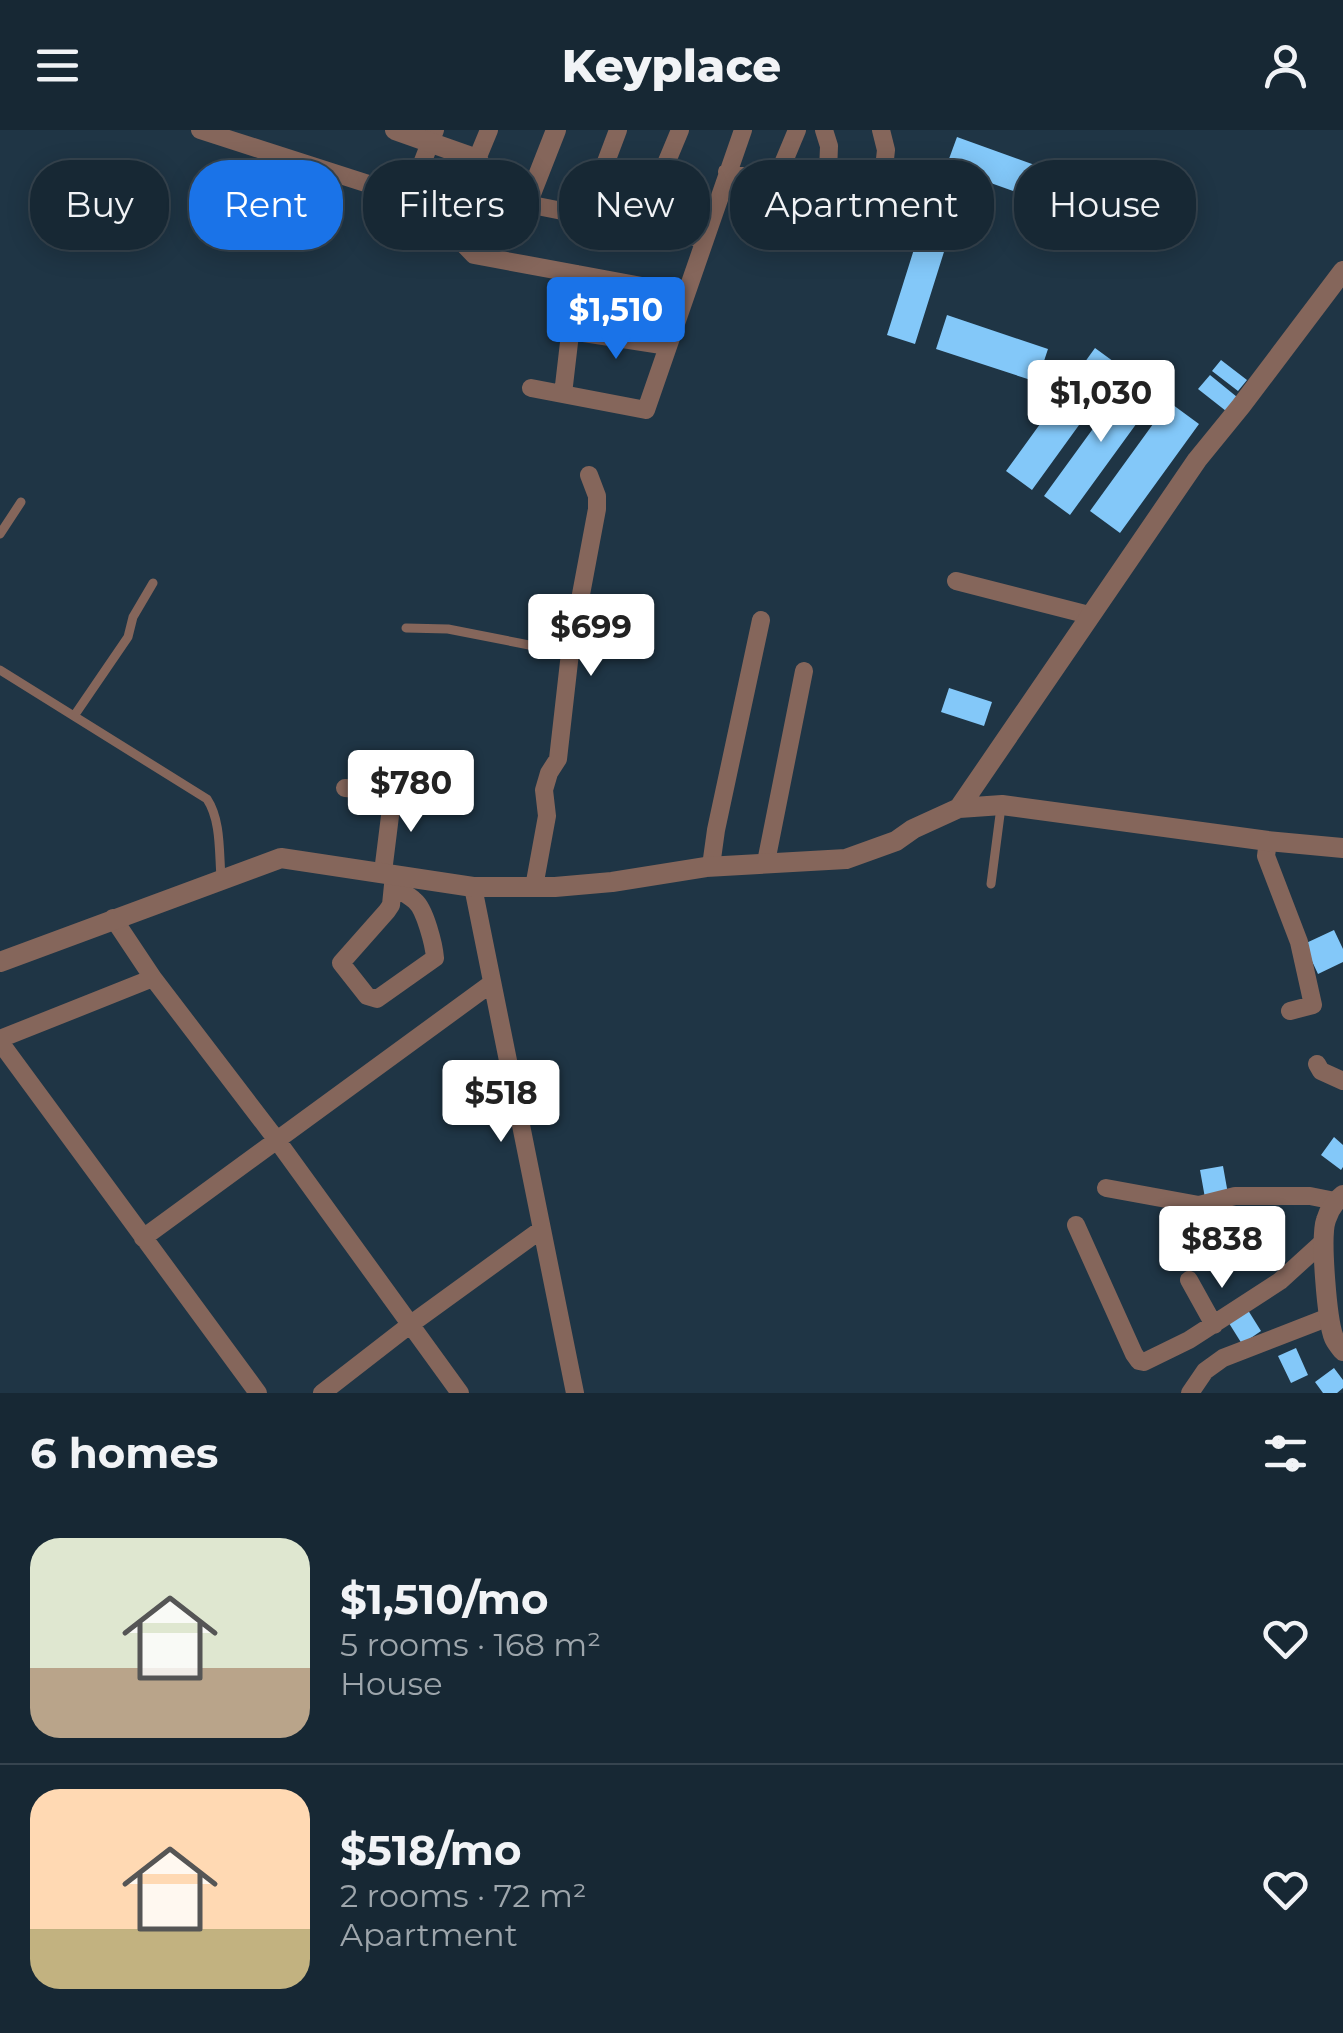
<!DOCTYPE html>
<meta charset="utf-8">
<style>
body{margin:0;font-family:Montserrat,sans-serif;background:#20303c;color:#f1f3f6;height:100vh;display:flex;flex-direction:column;font-size:38px;white-space:nowrap}
*{box-sizing:border-box;margin:0}
p{font-size:32px;color:#9ea6ac}
.icon{flex:none;width:55px;height:55px;fill:none;stroke:currentColor;stroke-width:2;stroke-linecap:round;stroke-linejoin:round}
.map{position:relative;height:1263px;overflow:hidden}
.sheet{display:flex;flex-direction:column;background:#172834;flex:1}
.sheet>*{flex:none}
.hud{position:absolute;left:30px;top:30px;width:1285px;height:90px;display:flex;gap:20px}
.price{position:absolute;translate:-50% -85px;padding:0 22px;border-radius:10px;background:#fff;color:#222;font-size:32px;line-height:65px;filter:drop-shadow(0 2px 5px #0008)}
.price::after{content:'';position:absolute;left:50%;top:60px;width:30px;height:22px;margin-left:-15px;background:inherit;clip-path:polygon(0 0,100% 0,50% 100%)}
.price.on{background:#1a73e8;color:#fff}
ul{padding:0;list-style:none}
li{display:flex;align-items:center;gap:30px;height:250px;padding:0 30px}
li+li{border-top:2px solid #36444f}
li span{display:grid;place-items:center;flex:none;width:280px;height:200px;border-radius:30px;color:#555}
li>.icon{margin-inline-start:auto}
span .icon{width:120px;height:120px;fill:#fffc;stroke-width:1}
li b{font-size:42px}
h2{display:flex;justify-content:space-between;align-items:center;height:120px;padding:0 30px;font-size:42px}
.pill{padding:0 35px;border-radius:40px;background:#172834;box-shadow:0 5px 25px #0003,0 0 0 2px #36444f;font-size:35px;line-height:90px}
.pill.on{background:#1a73e8;color:#fff}
header{display:flex;justify-content:space-between;align-items:center;height:130px;padding:0 30px;background:#172834;font-size:45px;font-weight:800}
.map>svg:first-child{display:block}
.building{fill:#83c8f9}
.lines{fill:none;stroke-linecap:round;stroke-linejoin:round}
.service{stroke:#85665b;stroke-width:9}
.minor{stroke:#85665b;stroke-width:18}
.tertiary{stroke:#85665b;stroke-width:20}
</style>
<header><svg class="icon" aria-label="menu" viewBox="0 0 24 24"><path d="M4 6h16M4 12h16M4 18h16"/></svg>Keyplace<svg class="icon" aria-label="person" viewBox="0 0 24 24"><circle cx="12" cy="8" r="4"/><path d="M4 21q1-7 8-7t8 7"/></svg></header>
<div class="map">
<svg width="1343" height="1263" viewBox="0 0 1343 1263">
<rect width="100%" height="100%" fill="#1f3545"/>
<path class="building" d="M957 7 1096 57 1086 87 946 37Z
M932 62 960 71 915 214 887 205Z
M947 185 1048 219 1037 252 936 219Z
M1095 218 1121 237 1032 360 1006 341Z
M1221 230 1247 250 1238 261 1212 241Z
M1132 245 1158 264 1070 385 1044 366Z
M1210 245 1237 267 1226 281 1198 259Z
M1169 272 1199 294 1120 403 1090 381Z
M949 558 992 572 984 596 941 582Z
M1334 800 1343 819V832L1318 844 1304 814Z
M1334 1007 1343 1015V1037L1341 1040 1321 1025Z
M1223 1036 1228 1064 1205 1068 1200 1040Z
M1246 1177 1261 1201 1242 1214 1227 1190Z
M1296 1218 1308 1245 1291 1253 1278 1226Z
M1334 1238 1343 1250V1258L1337 1263H1323L1315 1252Z"/>
<g class="lines">
<path class="service" d="M0 404 21 372
M406 498 448 499 570 523
M0 540 207 669C221 690 219 722 221 747
M74 586 128 507 133 487 153 453
M991 754 1001 677"/>
<path class="minor" d="M200 0 409 67 428 77 474 125 685 164
M824 0 829 16 827 69
M477 29 489 0
M727 42 879 83 940 96
M774 55 797 0
M409 67 435 0
M527 74 704 109
M879 83 886 20 881 0
M586 85 618 0
M640 96 680 0
M571 201 668 216
M531 258 646 280 743 0
M563 264 577 144
M956 451 1089 485
M345 658 393 662 383 742
M1268 711 1266 726 1299 812 1313 875 1290 881
M766 732 804 541
M711 736 716 700 761 490
M393 757C400 761 409 765 415 771 425 779 434 815 435 828L377 869 367 866 341 833 387 781 391 775 394 745
M473 757 575 1263
M534 757 547 686 544 660 549 643 558 629 570 523 597 379V366L589 345
M113 788 153 848 276 1009 460 1263
M0 909 153 848
M0 912 258 1263
M1317 934 1321 941 1343 951
M1106 1058 1199 1075 1235 1066H1310L1335 1071
M1076 1095 1134 1224 1139 1231 1144 1232 1189 1210 1280 1151 1323 1112
M143 1108 492 853
M1189 1150 1214 1195
M322 1263 411 1194 542 1099
M1190 1263 1205 1241 1223 1228 1329 1187"/>
<path class="tertiary" d="M395 0 477 29 496 57 527 74 556 0
M959 678 1197 330 1241 276 1343 141
M0 832 281 728 473 757H555L612 752 706 737 846 729 896 711 913 699 959 678 1002 675 1268 711 1343 718
M1343 1065C1335 1071 1329 1080 1326 1090 1320 1107 1327 1191 1334 1208 1336 1213 1340 1217 1343 1221"/>
</g>
</svg>
<b class="price on" style="left:616px;top:232px">$1,510</b>
<b class="price" style="left:1101px;top:315px">$1,030</b>
<b class="price" style="left:591px;top:549px">$699</b>
<b class="price" style="left:411px;top:705px">$780</b>
<b class="price" style="left:501px;top:1015px">$518</b>
<b class="price" style="left:1222px;top:1161px">$838</b>
<div class="hud">
<a class="pill">Buy</a>
<a class="pill on">Rent</a>
<a class="pill">Filters</a>
<a class="pill">New</a>
<a class="pill">Apartment</a>
<a class="pill">House</a>
</div>
</div>
<section class="sheet">
<h2>6 homes<svg class="icon" aria-label="filters" viewBox="0 0 24 24"><path d="M4 7h16M4 17h16"/><circle cx="9" cy="7" r="2"/><circle cx="15" cy="17" r="2"/></svg></h2>
<ul>
<li><span style="background:linear-gradient(#dfe7d0 65%,#b9a48a 0)"><svg class="icon" aria-label="home" viewBox="0 0 24 24"><path d="M3 11l9-7 9 7M6 9v11h12V9"/></svg></span><div><b>$1,510/mo</b><p>5 rooms · 168 m²</p><p>House</p></div><svg class="icon" aria-label="heart" viewBox="0 0 24 24"><path d="M12 20l-8-8c-3-5 5-10 8-4 3-6 11-1 8 4z"/></svg></li>
<li><span style="background:linear-gradient(#ffd9b3 70%,#c2b280 0)"><svg class="icon" aria-label="home" viewBox="0 0 24 24"><path d="M3 11l9-7 9 7M6 9v11h12V9"/></svg></span><div><b>$518/mo</b><p>2 rooms · 72 m²</p><p>Apartment</p></div><svg class="icon" aria-label="heart" viewBox="0 0 24 24"><path d="M12 20l-8-8c-3-5 5-10 8-4 3-6 11-1 8 4z"/></svg></li>
</ul>
</section>
